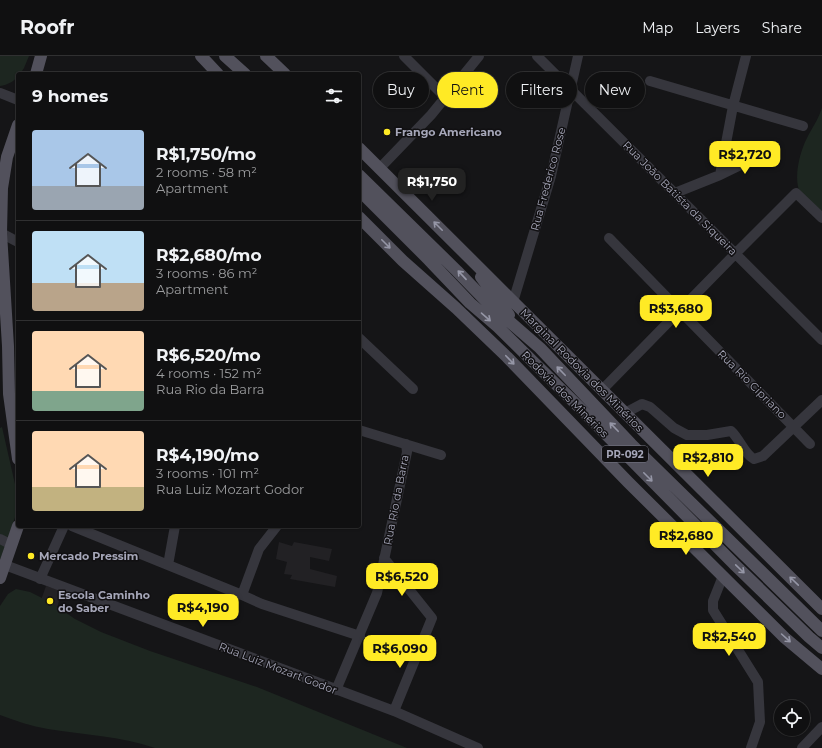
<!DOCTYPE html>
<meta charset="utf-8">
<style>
body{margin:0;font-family:Montserrat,sans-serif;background:#19191a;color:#f1f3f6;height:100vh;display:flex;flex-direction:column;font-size:15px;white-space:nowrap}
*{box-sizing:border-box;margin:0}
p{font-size:13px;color:#9c9d9f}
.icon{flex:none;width:22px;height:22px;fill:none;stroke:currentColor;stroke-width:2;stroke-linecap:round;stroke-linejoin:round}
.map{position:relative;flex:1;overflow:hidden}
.side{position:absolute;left:16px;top:16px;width:345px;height:456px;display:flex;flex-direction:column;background:#101011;border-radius:4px;box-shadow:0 1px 3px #0004,0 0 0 1px #303031}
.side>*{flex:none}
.hud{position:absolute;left:373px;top:16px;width:380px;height:36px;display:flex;gap:8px}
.controls{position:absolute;left:774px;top:644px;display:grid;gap:8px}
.controls a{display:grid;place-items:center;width:36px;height:36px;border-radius:50%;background:#101011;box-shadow:0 1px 3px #0004,0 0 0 1px #303031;font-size:20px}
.price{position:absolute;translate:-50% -34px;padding:0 9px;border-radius:8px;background:#ffea25;color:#111;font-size:13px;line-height:26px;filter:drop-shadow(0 1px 2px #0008)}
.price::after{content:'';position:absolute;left:50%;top:24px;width:12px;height:9px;margin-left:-6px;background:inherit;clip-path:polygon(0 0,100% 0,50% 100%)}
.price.on{background:#222;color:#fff}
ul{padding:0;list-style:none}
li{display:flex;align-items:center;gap:12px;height:100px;padding:0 16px}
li+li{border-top:1px solid #303031}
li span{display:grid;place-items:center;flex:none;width:112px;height:80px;border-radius:4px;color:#555}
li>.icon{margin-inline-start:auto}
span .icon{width:48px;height:48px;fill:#fffc;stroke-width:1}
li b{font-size:17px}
h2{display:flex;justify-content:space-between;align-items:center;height:48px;padding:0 16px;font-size:17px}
.tag{padding:0 14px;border-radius:18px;background:#101011;box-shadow:0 1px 3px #0004,0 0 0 1px #303031;font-size:14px;line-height:36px}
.tag.on{background:#ffea25;color:#111}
header{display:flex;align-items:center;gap:24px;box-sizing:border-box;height:56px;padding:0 20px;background:#101011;border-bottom:1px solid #303031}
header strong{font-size:19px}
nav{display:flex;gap:22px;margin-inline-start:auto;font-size:14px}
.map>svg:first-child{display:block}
.built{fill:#222124}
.green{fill:#1d2620}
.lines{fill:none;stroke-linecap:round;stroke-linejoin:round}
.minor{stroke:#36363d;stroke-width:10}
.major{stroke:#52515c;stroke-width:12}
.oneway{stroke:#9596a6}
.poi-dot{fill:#ffea25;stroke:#111012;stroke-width:1.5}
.labels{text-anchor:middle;stroke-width:3;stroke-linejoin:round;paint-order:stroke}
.shield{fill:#111012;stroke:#797a87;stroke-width:1}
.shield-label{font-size:10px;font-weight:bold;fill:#a6a7b9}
.poi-label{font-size:11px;font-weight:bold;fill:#a6a7b9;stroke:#111012;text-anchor:start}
.street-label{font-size:11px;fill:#a6a7b9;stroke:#111012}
</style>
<header>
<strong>Roofr</strong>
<nav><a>Map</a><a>Layers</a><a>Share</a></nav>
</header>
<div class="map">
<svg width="822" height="692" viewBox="0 0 822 692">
<rect width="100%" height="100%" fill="#151517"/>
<path class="built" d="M279 486 292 490 294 486 332 493 329 505 310 501V513L337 520 335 531 290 523 292 519 284 518 287 506 276 503Z
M46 530 63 535 62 542 60 541 56 556 40 547Z"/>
<path class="green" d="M0 0H29L24 12 20 18H18C17 25 7 29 0 30Z
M822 52V166C815 157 806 147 800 136 793 123 800 95 807 82 812 72 818 64 822 52Z
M2 371 17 437 18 453 0 504V372Z
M16 533 30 536 50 546 75 563 101 576 150 595 257 631 407 692H155C120 680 84 679 48 673 31 670 16 665 0 659V550L8 538Z"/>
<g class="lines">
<path class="minor" d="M404 0 445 41
M537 0 822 284
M650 25 803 70
M0 37 18 44
M379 113 431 59 479 0
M720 119 761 99
M675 137 720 119 733 50 746 0
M1 177 18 186
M609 182 810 388
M513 246 551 120 578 0
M359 282 413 333
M602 334 736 197 796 137 822 162
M625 357 642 348 650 351 674 372 687 379H707L731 375C740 383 744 398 754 403L763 400 822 344
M359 374 441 399
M72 470 242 539 262 548 360 580
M0 483 12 489
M384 502 432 562 394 655
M5 509 394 655 478 692
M168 509 175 470
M723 520 713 545V554L758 626 760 666 751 692
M40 523 64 470
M242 539 259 493 277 470
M336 634 377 537 407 396 406 388
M802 692 822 671"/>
<path class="major" d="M201 0 218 18
M225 0 245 18
M266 0 285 18
M36 18 41 0
M18 69 7 101 2 132 1 177 8 290 9 338 18 403
M359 92 822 553
M359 119 457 215 488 247 540 292 631 388 822 575
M359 134 429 204 470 247 498 271 578 350 735 509 809 581 822 592
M359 161 403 205 456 252 507 301 628 426 785 582 822 613
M481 221 509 259
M0 522 18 470"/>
</g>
<defs><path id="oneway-shaft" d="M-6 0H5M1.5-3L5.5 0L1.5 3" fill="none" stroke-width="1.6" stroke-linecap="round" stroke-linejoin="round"/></defs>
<g class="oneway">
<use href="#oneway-shaft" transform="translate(438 170) rotate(-135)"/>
<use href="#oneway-shaft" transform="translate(386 188) rotate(45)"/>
<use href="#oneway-shaft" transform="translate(462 219) rotate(-133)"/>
<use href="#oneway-shaft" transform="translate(486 261) rotate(41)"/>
<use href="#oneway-shaft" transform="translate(510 304) rotate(46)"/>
<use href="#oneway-shaft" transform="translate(561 315) rotate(-134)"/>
<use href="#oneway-shaft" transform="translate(614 371) rotate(-134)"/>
<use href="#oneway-shaft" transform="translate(648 421) rotate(45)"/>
<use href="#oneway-shaft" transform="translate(740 513) rotate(44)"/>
<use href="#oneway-shaft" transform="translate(794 525) rotate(-136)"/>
<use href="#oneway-shaft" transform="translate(786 582) rotate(42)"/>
</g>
<g class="poi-dot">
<circle cx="387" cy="76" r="4"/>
<circle cx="31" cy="500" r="4"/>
<circle cx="50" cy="545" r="4"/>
</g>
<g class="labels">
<rect class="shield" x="602" y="390" width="46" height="16" rx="3"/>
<g class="shield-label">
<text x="625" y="402">PR-092</text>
</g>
<g class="poi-label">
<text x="395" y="80">Frango Americano</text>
<text x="39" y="504">Mercado Pressim</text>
<text x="58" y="543">Escola Caminho<tspan x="58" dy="13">do Saber</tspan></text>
</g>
<g class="street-label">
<text transform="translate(548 123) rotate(-75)" y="4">Rua Frederico Rose</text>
<text transform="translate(680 142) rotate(45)" y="4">Rua João Batista da Siqueira</text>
<text transform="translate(582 314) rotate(45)" y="4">Marginal Rodovia dos Minérios</text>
<text transform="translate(752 328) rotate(45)" y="4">Rua Rio Cipriano</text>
<text transform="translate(565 338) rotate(45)" y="4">Rodovia dos Minérios</text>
<text transform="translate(396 444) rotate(-79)" y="4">Rua Rio da Barra</text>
<text transform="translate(278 612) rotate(21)" y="4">Rua Luiz Mozart Godor</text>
</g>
</g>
</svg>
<div class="controls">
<a><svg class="icon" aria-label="locate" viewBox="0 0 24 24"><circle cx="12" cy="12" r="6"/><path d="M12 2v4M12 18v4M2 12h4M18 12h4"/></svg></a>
</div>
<b class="price" style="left:745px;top:119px">R$2,720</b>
<b class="price on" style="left:432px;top:146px">R$1,750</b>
<b class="price" style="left:676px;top:273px">R$3,680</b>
<b class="price" style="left:708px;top:422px">R$2,810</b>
<b class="price" style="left:686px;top:500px">R$2,680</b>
<b class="price" style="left:402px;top:541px">R$6,520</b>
<b class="price" style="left:203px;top:572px">R$4,190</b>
<b class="price" style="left:729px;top:601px">R$2,540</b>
<b class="price" style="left:400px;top:613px">R$6,090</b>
<div class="hud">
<a class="tag">Buy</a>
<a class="tag on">Rent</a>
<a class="tag">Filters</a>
<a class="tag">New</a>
</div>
<section class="side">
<h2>9 homes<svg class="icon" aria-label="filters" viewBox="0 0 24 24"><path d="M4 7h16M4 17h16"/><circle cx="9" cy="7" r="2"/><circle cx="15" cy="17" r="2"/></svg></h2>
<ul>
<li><span style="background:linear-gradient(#a9c7e8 70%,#9aa5b1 0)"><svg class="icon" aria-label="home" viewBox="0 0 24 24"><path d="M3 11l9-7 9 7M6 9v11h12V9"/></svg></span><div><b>R$1,750/mo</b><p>2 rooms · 58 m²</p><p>Apartment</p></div></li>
<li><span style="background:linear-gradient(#bfe0f5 65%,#b9a48a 0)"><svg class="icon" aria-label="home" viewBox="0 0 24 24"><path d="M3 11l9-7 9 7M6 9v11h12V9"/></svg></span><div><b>R$2,680/mo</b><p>3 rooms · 86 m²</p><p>Apartment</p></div></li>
<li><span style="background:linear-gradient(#ffd9b3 75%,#7fa58c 0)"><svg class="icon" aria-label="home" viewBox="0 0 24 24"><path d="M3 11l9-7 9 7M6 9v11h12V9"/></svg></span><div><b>R$6,520/mo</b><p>4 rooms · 152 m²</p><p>Rua Rio da Barra</p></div></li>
<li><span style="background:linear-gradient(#ffd9b3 70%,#c2b280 0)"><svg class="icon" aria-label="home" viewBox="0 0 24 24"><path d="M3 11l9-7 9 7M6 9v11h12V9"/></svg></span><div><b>R$4,190/mo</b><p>3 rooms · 101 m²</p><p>Rua Luiz Mozart Godor</p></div></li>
</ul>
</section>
</div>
